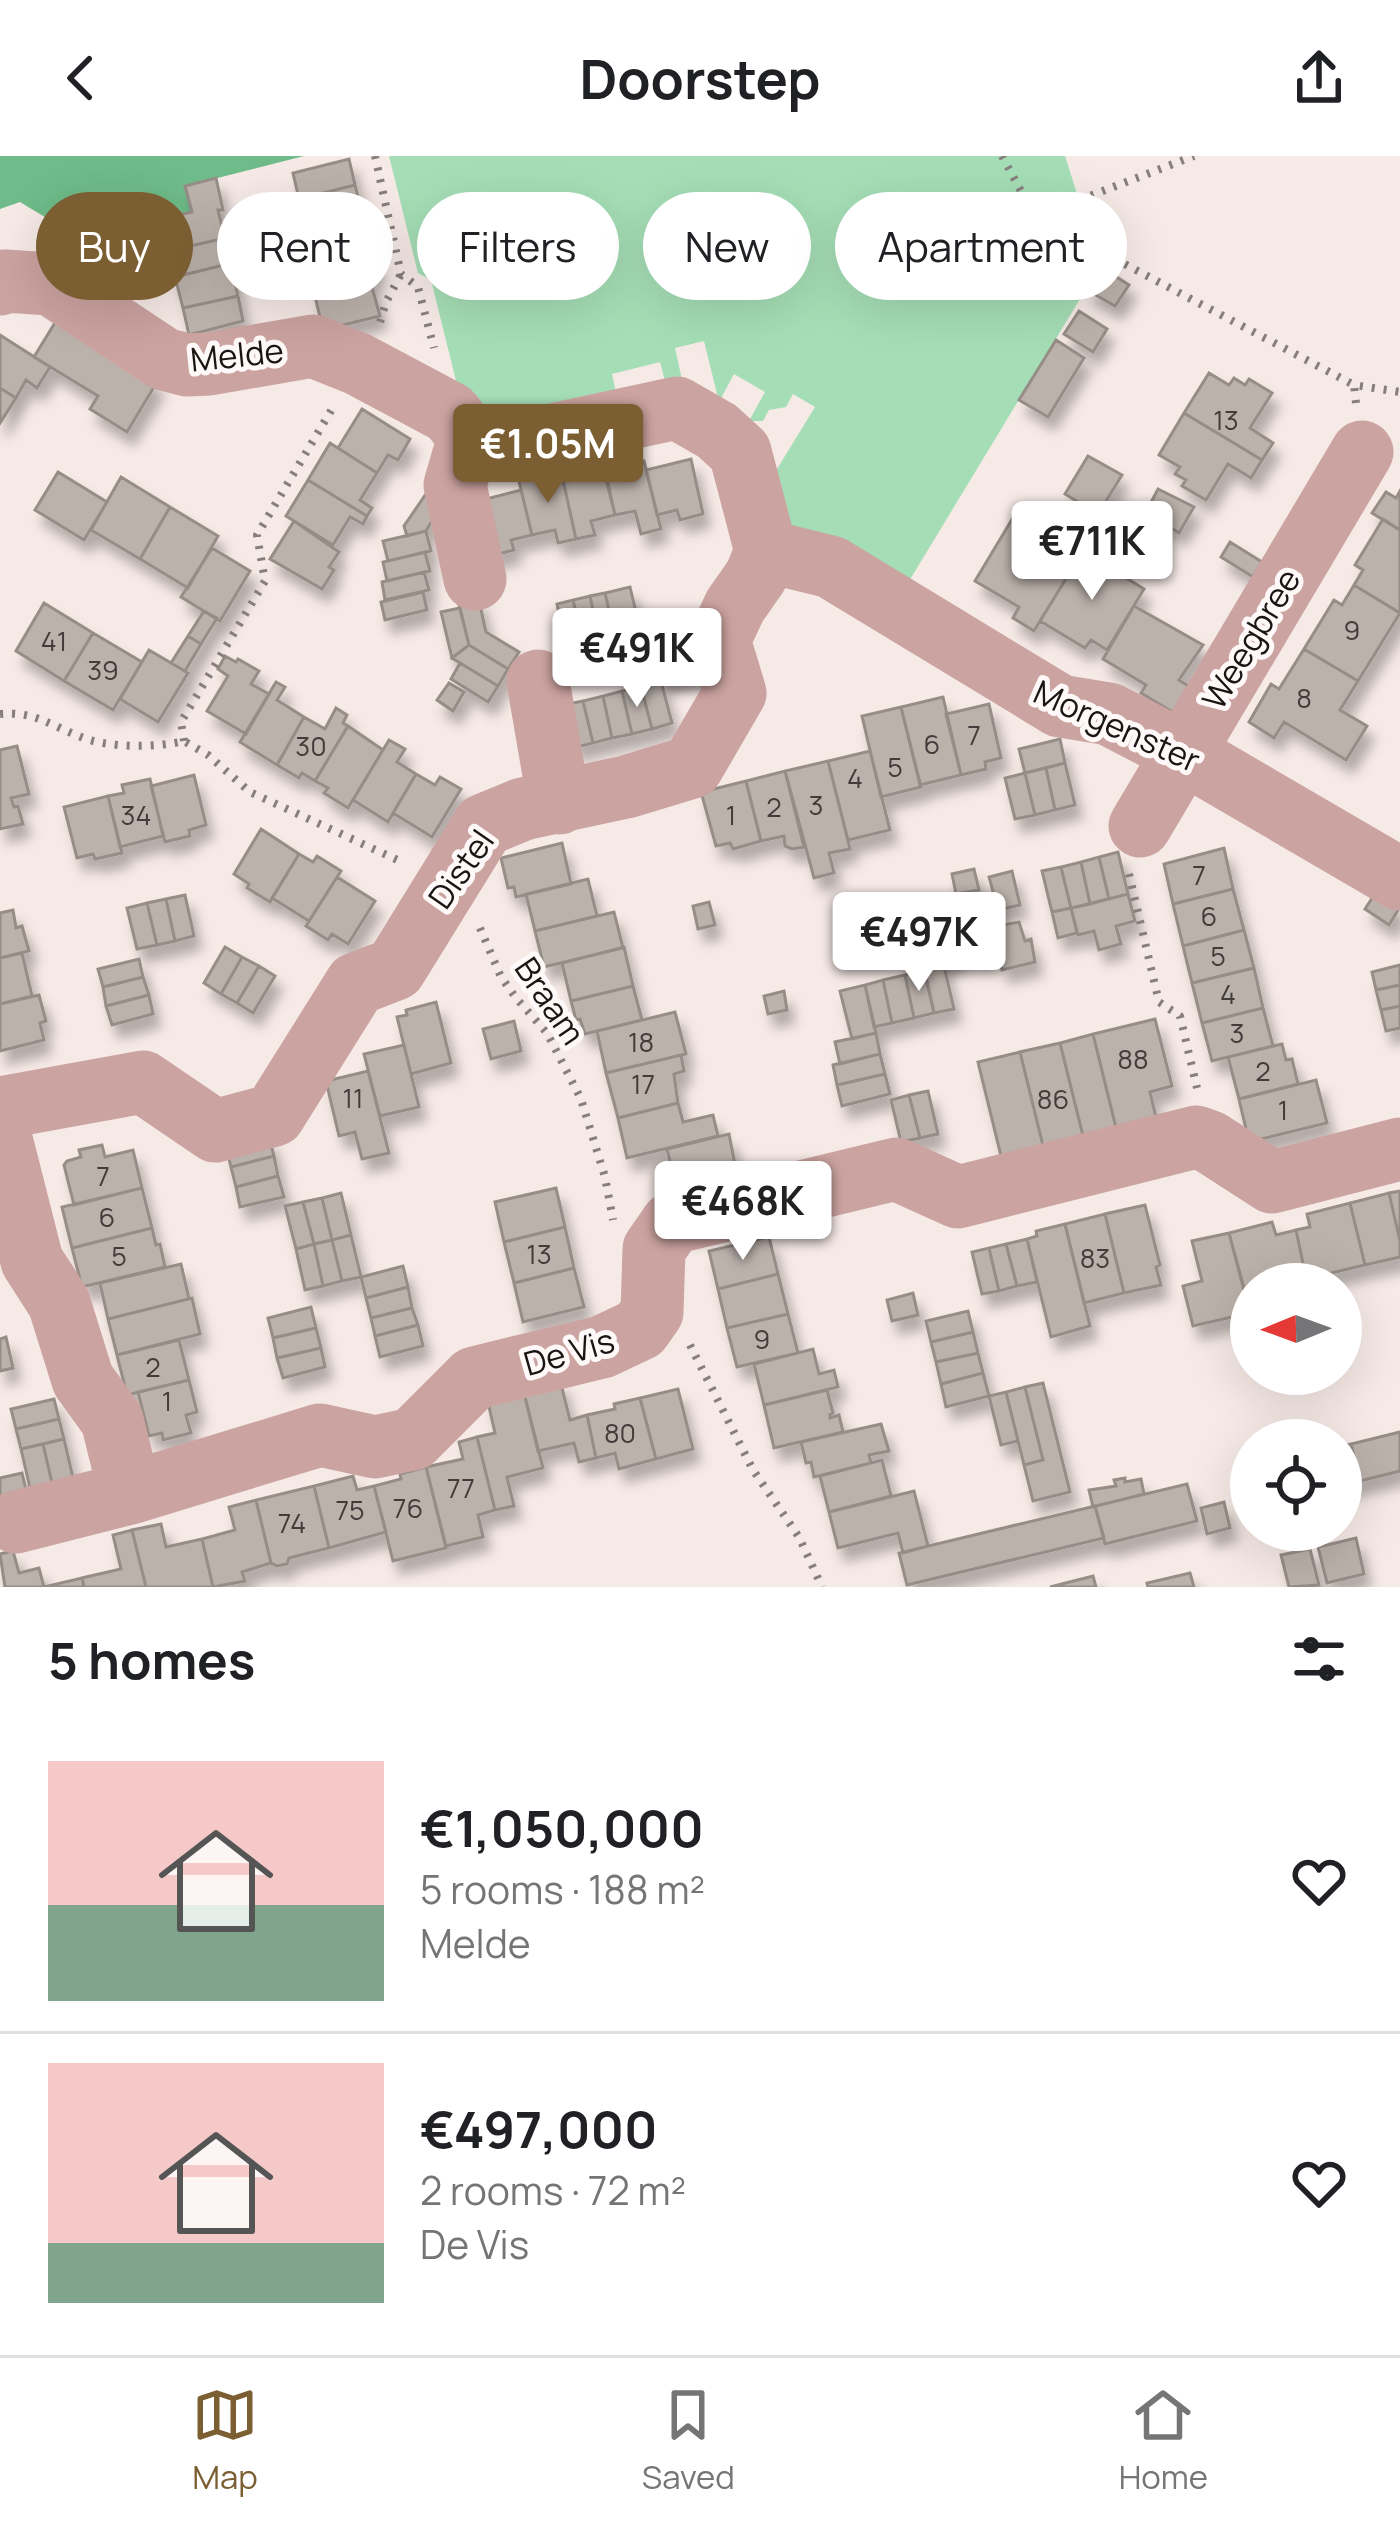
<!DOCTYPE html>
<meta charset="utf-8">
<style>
body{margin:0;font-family:Manrope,sans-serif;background:#f2f2f2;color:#202124;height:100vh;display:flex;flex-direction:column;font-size:45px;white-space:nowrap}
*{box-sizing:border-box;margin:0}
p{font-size:39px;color:#757577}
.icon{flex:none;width:66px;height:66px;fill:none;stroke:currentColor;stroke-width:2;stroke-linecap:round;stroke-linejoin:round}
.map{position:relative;height:1431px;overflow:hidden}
.details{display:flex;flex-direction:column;background:#fff;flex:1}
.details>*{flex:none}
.top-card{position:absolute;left:36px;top:36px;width:1329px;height:108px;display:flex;gap:24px}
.needle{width:78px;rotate:269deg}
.buttons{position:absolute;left:1230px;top:1107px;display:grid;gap:24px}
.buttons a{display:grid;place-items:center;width:132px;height:132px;border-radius:50%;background:#fff;box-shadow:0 12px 48px #0002;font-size:60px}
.price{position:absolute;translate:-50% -102px;padding:0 27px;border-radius:12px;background:#fff;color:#222;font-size:39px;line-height:78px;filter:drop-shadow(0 3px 6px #0008)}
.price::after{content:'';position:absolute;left:50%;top:72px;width:36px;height:27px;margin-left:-18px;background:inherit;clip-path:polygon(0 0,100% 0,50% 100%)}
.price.selected{background:#7b5e32;color:#fff}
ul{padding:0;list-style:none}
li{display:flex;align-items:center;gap:36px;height:300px;padding:0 48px}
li+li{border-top:3px solid #e0e0e0}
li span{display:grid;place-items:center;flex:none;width:336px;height:240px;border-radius:0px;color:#555}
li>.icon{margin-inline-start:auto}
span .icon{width:144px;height:144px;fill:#fffc;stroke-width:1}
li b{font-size:51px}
h2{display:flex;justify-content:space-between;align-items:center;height:144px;padding:0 48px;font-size:51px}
.tag{padding:0 42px;border-radius:54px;background:#fff;box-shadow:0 12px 48px #0002;font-size:42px;line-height:108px}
.tag.selected{background:#7b5e32;color:#fff}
header{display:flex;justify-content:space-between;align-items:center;height:156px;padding:0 48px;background:#fff;font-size:54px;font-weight:700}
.dock{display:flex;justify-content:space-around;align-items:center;height:168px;border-top:3px solid #e0e0e0;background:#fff;font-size:33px;color:#757577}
.dock a{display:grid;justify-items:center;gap:6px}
.dock .selected{color:#7b5e32}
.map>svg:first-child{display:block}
.green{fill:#a5deb6}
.forest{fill:#6fbb89}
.building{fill:#bcb2ac;stroke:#978d87;stroke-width:3;filter:url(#shadow)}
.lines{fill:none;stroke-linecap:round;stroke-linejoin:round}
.path{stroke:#877f7d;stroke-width:8;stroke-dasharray:3 9;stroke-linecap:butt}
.minor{stroke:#cba3a0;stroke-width:63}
.labels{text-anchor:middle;stroke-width:10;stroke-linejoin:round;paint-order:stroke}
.number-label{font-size:27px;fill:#423c3a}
.street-label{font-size:33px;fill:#191514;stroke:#fef9f8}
</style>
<header><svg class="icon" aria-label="back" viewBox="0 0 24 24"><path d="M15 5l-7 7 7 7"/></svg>Doorstep<svg class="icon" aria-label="share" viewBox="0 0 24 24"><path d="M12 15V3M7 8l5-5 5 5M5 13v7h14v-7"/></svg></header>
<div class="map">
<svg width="1400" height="1431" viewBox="0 0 1400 1431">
<defs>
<filter id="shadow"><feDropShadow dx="7" dy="13" stdDeviation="6" flood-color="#0004"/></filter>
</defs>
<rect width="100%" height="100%" fill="#f6eae6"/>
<path class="green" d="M389 0H1065L1100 110 900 440 809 398 766 331 815 251 793 238 786 251 769 254 763 265H749L765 236 734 218 719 246 704 185 675 192 683 228 667 233 660 206 612 218 618 246 498 278 457 229 431 124 418 117Z"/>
<path class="forest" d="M0 0H304L186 30 192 56 135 71 146 111 139 118 20 46 0 53Z"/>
<path class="building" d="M349 3 355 29 299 43 293 17Z
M216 22 223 54H218L225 82 169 95 161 63 192 56 185 30Z
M355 29 363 60 302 75 301 66 305 65 299 43Z
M363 60 370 87 314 100 310 83 304 84 302 75Z
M225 82 228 98 233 97 236 106 175 121 169 95Z
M370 87 377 118 321 131 314 100Z
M236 106 238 116 233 118 238 140 183 152 175 121Z
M1101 111 1129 129 1115 150 1087 134Z
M369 120 380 160 323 174 313 132Z
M238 140 243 165 189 179 183 152Z
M1079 155 1107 173 1093 196 1064 178Z
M56 165 157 226 127 276 90 253 98 240 34 201Z
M0 179 50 211 37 232 26 224 16 242 0 232Z
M1056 184 1084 202 1048 261 1019 244Z
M1209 217 1229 229 1234 222 1245 229 1249 223 1272 237 1250 272 1273 287 1262 304 1184 257Z
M0 232 16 242 0 267Z
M362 253 410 283 398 304 388 299 377 317 338 292Z
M1184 257 1262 304 1251 322 1228 308 1206 344 1182 330 1186 324 1175 318 1180 311 1159 299Z
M330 287 377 317 360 344 372 352 367 360 308 324Z
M1088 300 1122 319 1098 358 1065 338Z
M691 303 703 358 680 364 677 354 657 359 646 314Z
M603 305 615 359 591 365 595 379 576 383 561 315Z
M644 305 661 373 641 378 635 355 615 359 604 315Z
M561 315 576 383 558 387 555 374 532 379 519 325Z
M58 316 107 346 84 384 35 354Z
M121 321 170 351 140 403 91 374Z
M308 324 367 360 363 368 350 361 333 389 286 360Z
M1158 333 1194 351 1179 377 1146 356Z
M521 334 532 379 511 384 514 394 491 400 478 345Z
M428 335 444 345 426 375 407 380 404 370Z
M1400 335V374L1372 357 1386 336 1396 342Z
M170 351 218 380 188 432 140 403Z
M1017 355 1083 395 1034 475 1013 462 1019 451 975 425Z
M1383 363 1400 374V457L1354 429 1363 414 1355 409Z
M294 365 339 396 329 411 334 414 322 433 270 403Z
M426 375 431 395 388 405 383 385Z
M1230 386 1262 406 1253 421 1221 401Z
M212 392 250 415 220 465 181 441Z
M1083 395 1144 433 1107 494 1091 484 1085 492 1040 465Z
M425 396 430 415 387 425 383 406Z
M424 416 429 434 385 444 382 426Z
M1354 429 1400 457 1358 525 1304 493 1334 444 1342 449Z
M630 431 640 473 615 479 605 437Z
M423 436 427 454 385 464 381 446Z
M605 437 615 479 599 483 590 440Z
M478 440 486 476 519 496 508 513 469 489 458 445Z
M590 440 599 483 583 486 573 444Z
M573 444 583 486 566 490 557 448Z
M44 447 93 477 64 525 16 495Z
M1134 450 1203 489 1179 524 1195 534 1179 560 1141 537 1146 529 1103 503Z
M460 452 469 489 452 502 441 456Z
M204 455 217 462 201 488 188 480Z
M690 461 694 478 652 488 648 471Z
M93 477 142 506 113 554 64 525Z
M694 478 699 497 656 507 652 488Z
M188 480 201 488 185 515 171 507Z
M469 489 508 513 498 530 452 502Z
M1304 493 1358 525 1340 554 1367 570 1346 604 1284 566 1274 582 1249 566 1271 528 1279 533Z
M149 494 188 517 158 566 120 543Z
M699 497 703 516 661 525 656 507Z
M225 500 236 506 238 503 259 515 251 528 269 538 246 578 207 555 228 520 218 513Z
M460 507 498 530 488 546 451 523Z
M661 525 672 567 652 573 641 530Z
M276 526 285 531 277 544 304 561 277 609 240 586Z
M449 527 464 536 453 555 437 544Z
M641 530 652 573 632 578 622 535Z
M622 535 632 578 612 582 603 540Z
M603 540 612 582 593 587 583 545Z
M943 541 961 619 920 629 901 551Z
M583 545 593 587 573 592 563 549Z
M989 548 1001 602 985 606 986 613 961 619 946 558Z
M901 551 921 631 881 641 862 560Z
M336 552 347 559 343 567 348 570 315 625 302 617 299 622 277 609 304 561 325 573Z
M348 570 383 594 348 652 324 637 328 632 315 625Z
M1060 583 1065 607 1025 617 1019 593Z
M389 584 405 593 397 606 416 618 388 666 353 644Z
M17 590 29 638 11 642 14 651 18 650 23 668 0 673V594Z
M870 595 890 674 848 684 828 605Z
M828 605 850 693 829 697 834 717 814 722 785 615Z
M1065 607 1075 649 1055 654 1046 612Z
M1046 612 1055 654 1035 659 1025 617Z
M785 615 804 691 792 693 785 690 784 680 761 685 746 625Z
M1025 617 1035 659 1015 663 1005 622Z
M416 618 435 629 440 621 461 633 432 681 393 657Z
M194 619 206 669 189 674 190 680 165 686 151 630Z
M150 623 163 680 120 691 108 640 124 637 122 629Z
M746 625 761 685 733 693 730 687 716 690 701 636Z
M108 640 122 697 95 703 93 698 77 702 64 651Z
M261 673 299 698 270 746 247 732 249 728 234 718Z
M562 687 571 728 516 741 514 731 508 732 501 702Z
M1224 692 1233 733 1173 748 1164 708Z
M1118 696 1128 738 1109 743 1099 701Z
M299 698 313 706 317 700 341 715 309 765 272 742Z
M1099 701 1109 743 1090 748 1081 706Z
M1081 706 1090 748 1071 752 1061 711Z
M1061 711 1071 752 1052 756 1042 715Z
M974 713 979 734 956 738 952 718Z
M1012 715 1020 749 998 754 989 721Z
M337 721 375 745 348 788 332 778 328 784 306 770Z
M588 723 597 760 535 775 526 738Z
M1233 733 1244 774 1183 790 1173 748Z
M1376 736 1400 751 1389 769 1365 753Z
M1128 738 1135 765 1116 770 1121 788 1099 794 1094 775 1078 779 1071 752Z
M185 739 194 780 175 785 166 743Z
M977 742 984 773 965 777 959 746Z
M166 743 175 785 157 789 147 747Z
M709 746 715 769 698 773 693 750Z
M147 747 157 789 137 793 127 752Z
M1071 752 1077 777 1058 782 1052 756Z
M13 754 16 772 22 770 29 795 0 802V757Z
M614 756 623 792 544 811 535 775Z
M954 766 957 780 934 785 931 771Z
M1019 766 1025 785 1031 783 1035 806 1002 814 992 771Z
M1244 774 1254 812 1192 827 1183 790Z
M952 781 957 802 944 806 938 784Z
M938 784 954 853 934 857 918 789Z
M225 791 242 801 221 838 204 827Z
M624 791 633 830 571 845 562 807Z
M22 797 32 840 0 848V802Z
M242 801 259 810 237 847 221 838Z
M139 803 143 821 103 831 98 813Z
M1400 809V829L1376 834 1372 816Z
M259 810 275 820 253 857 237 847Z
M1254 812 1263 852 1202 867 1192 827Z
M925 815 934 857 914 862 905 819Z
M905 819 914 862 892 867 883 824Z
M143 821 149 839 106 850 103 831Z
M883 824 892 867 874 871 865 829Z
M865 829 876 877 852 883 840 835Z
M1400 829V850L1381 854 1376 834Z
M633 830 642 864 585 878 580 863 576 864 571 845Z
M784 835 787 854 768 858 764 840Z
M39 839 46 865 40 867 44 884 0 895V848Z
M149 839 153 858 112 869 106 850Z
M436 846 451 907 411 918 397 861 407 859 406 854Z
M1400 850V872L1386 875 1381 854Z
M1263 852 1273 890 1212 905 1202 867Z
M675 856 686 898 606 917 597 875Z
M1155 863 1172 930 1150 936 1159 974 1119 984 1093 878Z
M514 865 521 895 491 903 483 873Z
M876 877 880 898 840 908 835 886Z
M1093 878 1119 984 1086 992 1060 887Z
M1060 887 1086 992 1046 1002 1020 896Z
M1282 888 1286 904 1292 903 1298 928 1239 943 1228 901Z
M404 889 419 951 380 960 364 898Z
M1020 896 1046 1002 1004 1012 978 906Z
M880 898 885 918 837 929 833 909Z
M681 899 684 915 674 918 678 947 618 962 606 917Z
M368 915 389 997 362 1003 355 976 339 980 326 925Z
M885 918 890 938 842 950 837 929Z
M1316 924 1327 967 1249 986 1239 943Z
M928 935 938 978 920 982 909 939Z
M909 939 920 982 901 986 891 944Z
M678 947 683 966 713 959 718 980 627 1002 618 962Z
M729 978 736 1014 676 1029 667 993Z
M269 981 274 1000 231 1011 226 991Z
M102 989 105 1001 133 994 142 1032 74 1049 64 1009 67 1005 81 1001 79 994Z
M274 1000 278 1020 236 1031 231 1011Z
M278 1020 284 1041 240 1051 236 1031Z
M142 1032 152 1072 72 1092 62 1051Z
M556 1032 565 1071 504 1086 495 1046Z
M1400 1035V1085L1389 1037Z
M341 1037 351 1079 332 1084 322 1042Z
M1389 1037 1400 1085V1101L1365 1109 1350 1047Z
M322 1042 332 1084 314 1088 303 1046Z
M303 1046 314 1088 296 1093 285 1050Z
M1350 1047 1365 1109 1323 1119 1320 1113 1305 1117 1296 1074 1310 1071 1307 1058Z
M1145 1049 1160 1109 1156 1111 1161 1129 1124 1137 1105 1058Z
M1105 1058 1124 1137 1084 1147 1065 1068Z
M1272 1066 1276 1079 1296 1074 1305 1117 1285 1122 1287 1127 1284 1128H1251V1135L1245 1136 1229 1077Z
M1065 1068 1090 1170 1051 1181 1027 1083 1037 1080 1036 1075Z
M565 1071 574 1112 514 1127 504 1086Z
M152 1072 156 1089 160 1088 165 1111 82 1131 72 1092Z
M1229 1077 1250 1157 1193 1170 1183 1130 1202 1125 1192 1085Z
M351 1079 361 1121 342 1125 332 1084Z
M769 1081 778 1118 718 1133 709 1095Z
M1027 1083 1037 1126 1017 1130 1006 1088Z
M332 1084 342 1125 323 1130 314 1088Z
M314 1088 323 1130 305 1134 296 1093Z
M1006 1088 1017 1130 999 1135 989 1092Z
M989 1092 999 1135 982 1138 972 1096Z
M181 1108 189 1143 108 1163 100 1127Z
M403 1110 408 1131 366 1142 361 1121Z
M574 1112 584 1151 523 1166 514 1127Z
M778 1118 788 1158 727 1172 718 1133Z
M408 1131 412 1152 371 1162 366 1142Z
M913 1137 918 1159 892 1165 887 1144Z
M192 1142 200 1178 117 1199 108 1163Z
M311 1151 316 1172 273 1182 268 1162Z
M412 1152 418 1169 375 1180 371 1162Z
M968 1155 973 1176 931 1186 926 1165Z
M788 1158 798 1197 737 1211 727 1172Z
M418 1169 423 1190 380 1201 375 1180Z
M316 1172 321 1192 277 1202 273 1182Z
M973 1176 978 1197 936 1206 931 1186Z
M6 1181 13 1212 0 1215V1183Z
M179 1184 189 1224 127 1239 117 1199Z
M321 1192 325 1211 283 1222 277 1202Z
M813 1193 819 1218 834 1214 838 1231 764 1249 754 1208Z
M978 1197 983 1217 941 1228 936 1206Z
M983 1217 989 1240 946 1251 941 1228Z
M189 1224 197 1256 186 1259 191 1277 163 1284 162 1277 149 1280 138 1236Z
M560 1224 570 1264 587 1259 596 1302 579 1306 574 1287 538 1295 523 1233Z
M1043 1227 1070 1336 1033 1345 1024 1309 1043 1304 1025 1231Z
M1025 1231 1043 1304 1024 1309 1006 1236Z
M523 1233 543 1312 507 1321 514 1350 495 1354 477 1281 495 1277 487 1242Z
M678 1233 693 1293 656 1303 640 1242Z
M827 1234 833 1257 830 1258V1262L839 1259 843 1276 774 1292 764 1249Z
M1006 1236 1018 1285 1001 1289 989 1240Z
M640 1242 656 1303 619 1313 615 1297 596 1302 587 1259 615 1253 614 1248Z
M54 1243 59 1263 16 1273 11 1253Z
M59 1263 64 1283 21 1293 16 1273Z
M881 1268 889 1295 869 1299 871 1307 814 1321 811 1306 806 1307 801 1286Z
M1325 1272 1328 1284H1304L1303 1277Z
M1400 1276V1315L1360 1325 1351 1288Z
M477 1281 495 1354 478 1359 483 1381 446 1390 426 1311 463 1303 459 1286Z
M64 1283 73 1322 52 1327 43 1288Z
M43 1288 52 1327 30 1332 21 1293Z
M1351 1288 1360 1325 1341 1330V1290Z
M882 1304 891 1340 829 1356 820 1320Z
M426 1311 446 1392 393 1405 374 1330 401 1323 400 1318Z
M22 1317 27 1338 0 1344V1322Z
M1251 1317V1342L1241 1344 1235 1321Z
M353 1320 357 1334 374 1330 386 1376 329 1392 314 1330Z
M1125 1322V1326L1141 1323 1144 1338 1093 1351 1089 1334 1116 1330 1114 1324Z
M1187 1328 1197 1365 1105 1388 1095 1350Z
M314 1330 329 1392 289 1402 287 1408 277 1410 271 1407 256 1344Z
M914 1335 928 1390 903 1397 898 1377 838 1392 829 1356Z
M256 1344 271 1407 242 1416 245 1425 213 1431 202 1383 235 1374 229 1351Z
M1224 1346 1230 1372 1207 1378 1201 1352Z
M1095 1350 1104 1382 907 1429 899 1397Z
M161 1368 166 1391 202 1383 213 1431H146L132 1374Z
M132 1374 146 1431H84L82 1422 121 1413 113 1379Z
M1356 1382 1364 1418 1327 1427 1318 1391Z
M1310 1393 1319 1429 1289 1431 1281 1399Z
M13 1395 19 1417 39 1412 44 1431 82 1422 84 1431H5L0 1398Z
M1190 1417 1194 1431H1148L1147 1427Z
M1093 1420 1096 1431H1050Z"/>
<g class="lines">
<path class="path" d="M375 0 401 118 418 131 434 192
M1002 0 1035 61 1068 102 1117 104 1354 229
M1035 61 1194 0
M380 166 386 146 401 118
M1356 247 1354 229 1400 236
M0 558C34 555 50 569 81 581 108 592 156 592 184 585L208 599 250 636 402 706
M184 585 181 566 265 425 257 379 332 253
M1129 718 1159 846 1180 860 1197 932
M480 772 501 821 516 842 547 877 581 943 605 1021 613 1064
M690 1189 753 1314 799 1381 822 1431"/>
<path class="minor" d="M0 128 5 125 51 128 164 203 187 209 209 208 313 190 358 208 450 257 469 281 505 289 677 252 717 275 740 296 766 395 756 420 735 450 719 484 735 537 692 611 626 631 523 653 484 669 395 813 356 828 274 959 215 975 143 926 0 952
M469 281 455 329 475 423
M766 395 831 411 1060 550 1109 558 1184 597 1400 723
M538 525 559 647
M1140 670 1362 296
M0 979 32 1105 59 1147 83 1224 112 1264 130 1337
M16 1366 130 1337 320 1279 375 1291 413 1283 474 1222 602 1191 640 1173 652 1156 654 1093 672 1067 896 1013 958 1041 1196 981 1210 986 1272 1026 1400 993"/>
</g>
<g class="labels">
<g class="number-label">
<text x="1226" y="274">13</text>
<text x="1352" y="484">9</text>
<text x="54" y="495">41</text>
<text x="103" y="524">39</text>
<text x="1304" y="552">8</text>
<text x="974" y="589">7</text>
<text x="932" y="598">6</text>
<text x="311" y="600">30</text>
<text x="895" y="621">5</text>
<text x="855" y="632">4</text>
<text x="816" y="659">3</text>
<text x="774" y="661">2</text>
<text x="136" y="669">34</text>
<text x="731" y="669">1</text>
<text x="1199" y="729">7</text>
<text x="1209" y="770">6</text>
<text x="1218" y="810">5</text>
<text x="1228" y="848">4</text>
<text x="1237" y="887">3</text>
<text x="641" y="896">18</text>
<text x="1133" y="913">88</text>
<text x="1263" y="925">2</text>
<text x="643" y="938">17</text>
<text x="353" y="952">11</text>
<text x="1053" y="953">86</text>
<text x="1283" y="964">1</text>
<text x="103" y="1030">7</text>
<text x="107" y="1071">6</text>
<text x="539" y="1108">13</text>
<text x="119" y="1110">5</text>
<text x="1095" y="1112">83</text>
<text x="762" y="1193">9</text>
<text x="153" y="1221">2</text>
<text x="167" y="1255">1</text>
<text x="620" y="1287">80</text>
<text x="461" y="1342">77</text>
<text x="408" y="1362">76</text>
<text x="350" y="1364">75</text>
<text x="292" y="1377">74</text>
</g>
<g class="street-label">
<text transform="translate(237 199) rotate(-6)" y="12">Melde</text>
<text transform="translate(1251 483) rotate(-59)" y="12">Weegbree</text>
<text transform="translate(1117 570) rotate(24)" y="12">Morgenster</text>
<text transform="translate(461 713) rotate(-55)" y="12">Distel</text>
<text transform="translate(550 845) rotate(56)" y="12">Braam</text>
<text transform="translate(569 1196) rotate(-16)" y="12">De Vis</text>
</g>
</g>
</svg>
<div class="buttons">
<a><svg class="needle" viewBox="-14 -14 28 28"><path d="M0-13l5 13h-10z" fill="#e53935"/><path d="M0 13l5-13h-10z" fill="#757577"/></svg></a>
<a><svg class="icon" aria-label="locate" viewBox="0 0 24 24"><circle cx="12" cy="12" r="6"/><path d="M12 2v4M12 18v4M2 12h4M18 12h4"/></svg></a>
</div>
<b class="price selected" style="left:548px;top:350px">€1.05M</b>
<b class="price" style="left:1092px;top:447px">€711K</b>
<b class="price" style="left:637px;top:554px">€491K</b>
<b class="price" style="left:919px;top:838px">€497K</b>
<b class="price" style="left:743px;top:1107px">€468K</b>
<div class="top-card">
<a class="tag selected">Buy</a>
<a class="tag">Rent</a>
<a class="tag">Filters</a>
<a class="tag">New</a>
<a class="tag">Apartment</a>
</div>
</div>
<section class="details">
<h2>5 homes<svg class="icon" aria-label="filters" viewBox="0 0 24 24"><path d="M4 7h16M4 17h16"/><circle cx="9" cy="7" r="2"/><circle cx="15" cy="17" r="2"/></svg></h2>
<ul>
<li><span style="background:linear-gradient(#f6c9c9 60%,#7fa58c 0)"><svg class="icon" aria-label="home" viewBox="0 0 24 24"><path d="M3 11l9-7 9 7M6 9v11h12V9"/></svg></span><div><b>€1,050,000</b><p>5 rooms · 188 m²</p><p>Melde</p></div><svg class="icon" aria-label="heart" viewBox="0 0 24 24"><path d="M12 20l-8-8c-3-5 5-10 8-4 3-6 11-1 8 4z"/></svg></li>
<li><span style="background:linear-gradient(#f6c9c9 75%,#7fa58c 0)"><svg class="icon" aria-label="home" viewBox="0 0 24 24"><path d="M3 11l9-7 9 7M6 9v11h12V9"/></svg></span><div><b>€497,000</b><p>2 rooms · 72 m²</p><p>De Vis</p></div><svg class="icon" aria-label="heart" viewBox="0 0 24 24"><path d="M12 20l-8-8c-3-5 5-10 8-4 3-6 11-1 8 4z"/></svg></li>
</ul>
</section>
<nav class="dock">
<a class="selected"><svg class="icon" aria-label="map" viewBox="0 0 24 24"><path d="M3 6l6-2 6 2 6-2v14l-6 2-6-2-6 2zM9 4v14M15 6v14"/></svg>Map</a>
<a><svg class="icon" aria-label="saved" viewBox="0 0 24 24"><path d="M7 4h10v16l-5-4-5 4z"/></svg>Saved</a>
<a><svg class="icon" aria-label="home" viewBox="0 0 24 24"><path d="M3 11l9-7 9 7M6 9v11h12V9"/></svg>Home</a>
</nav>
